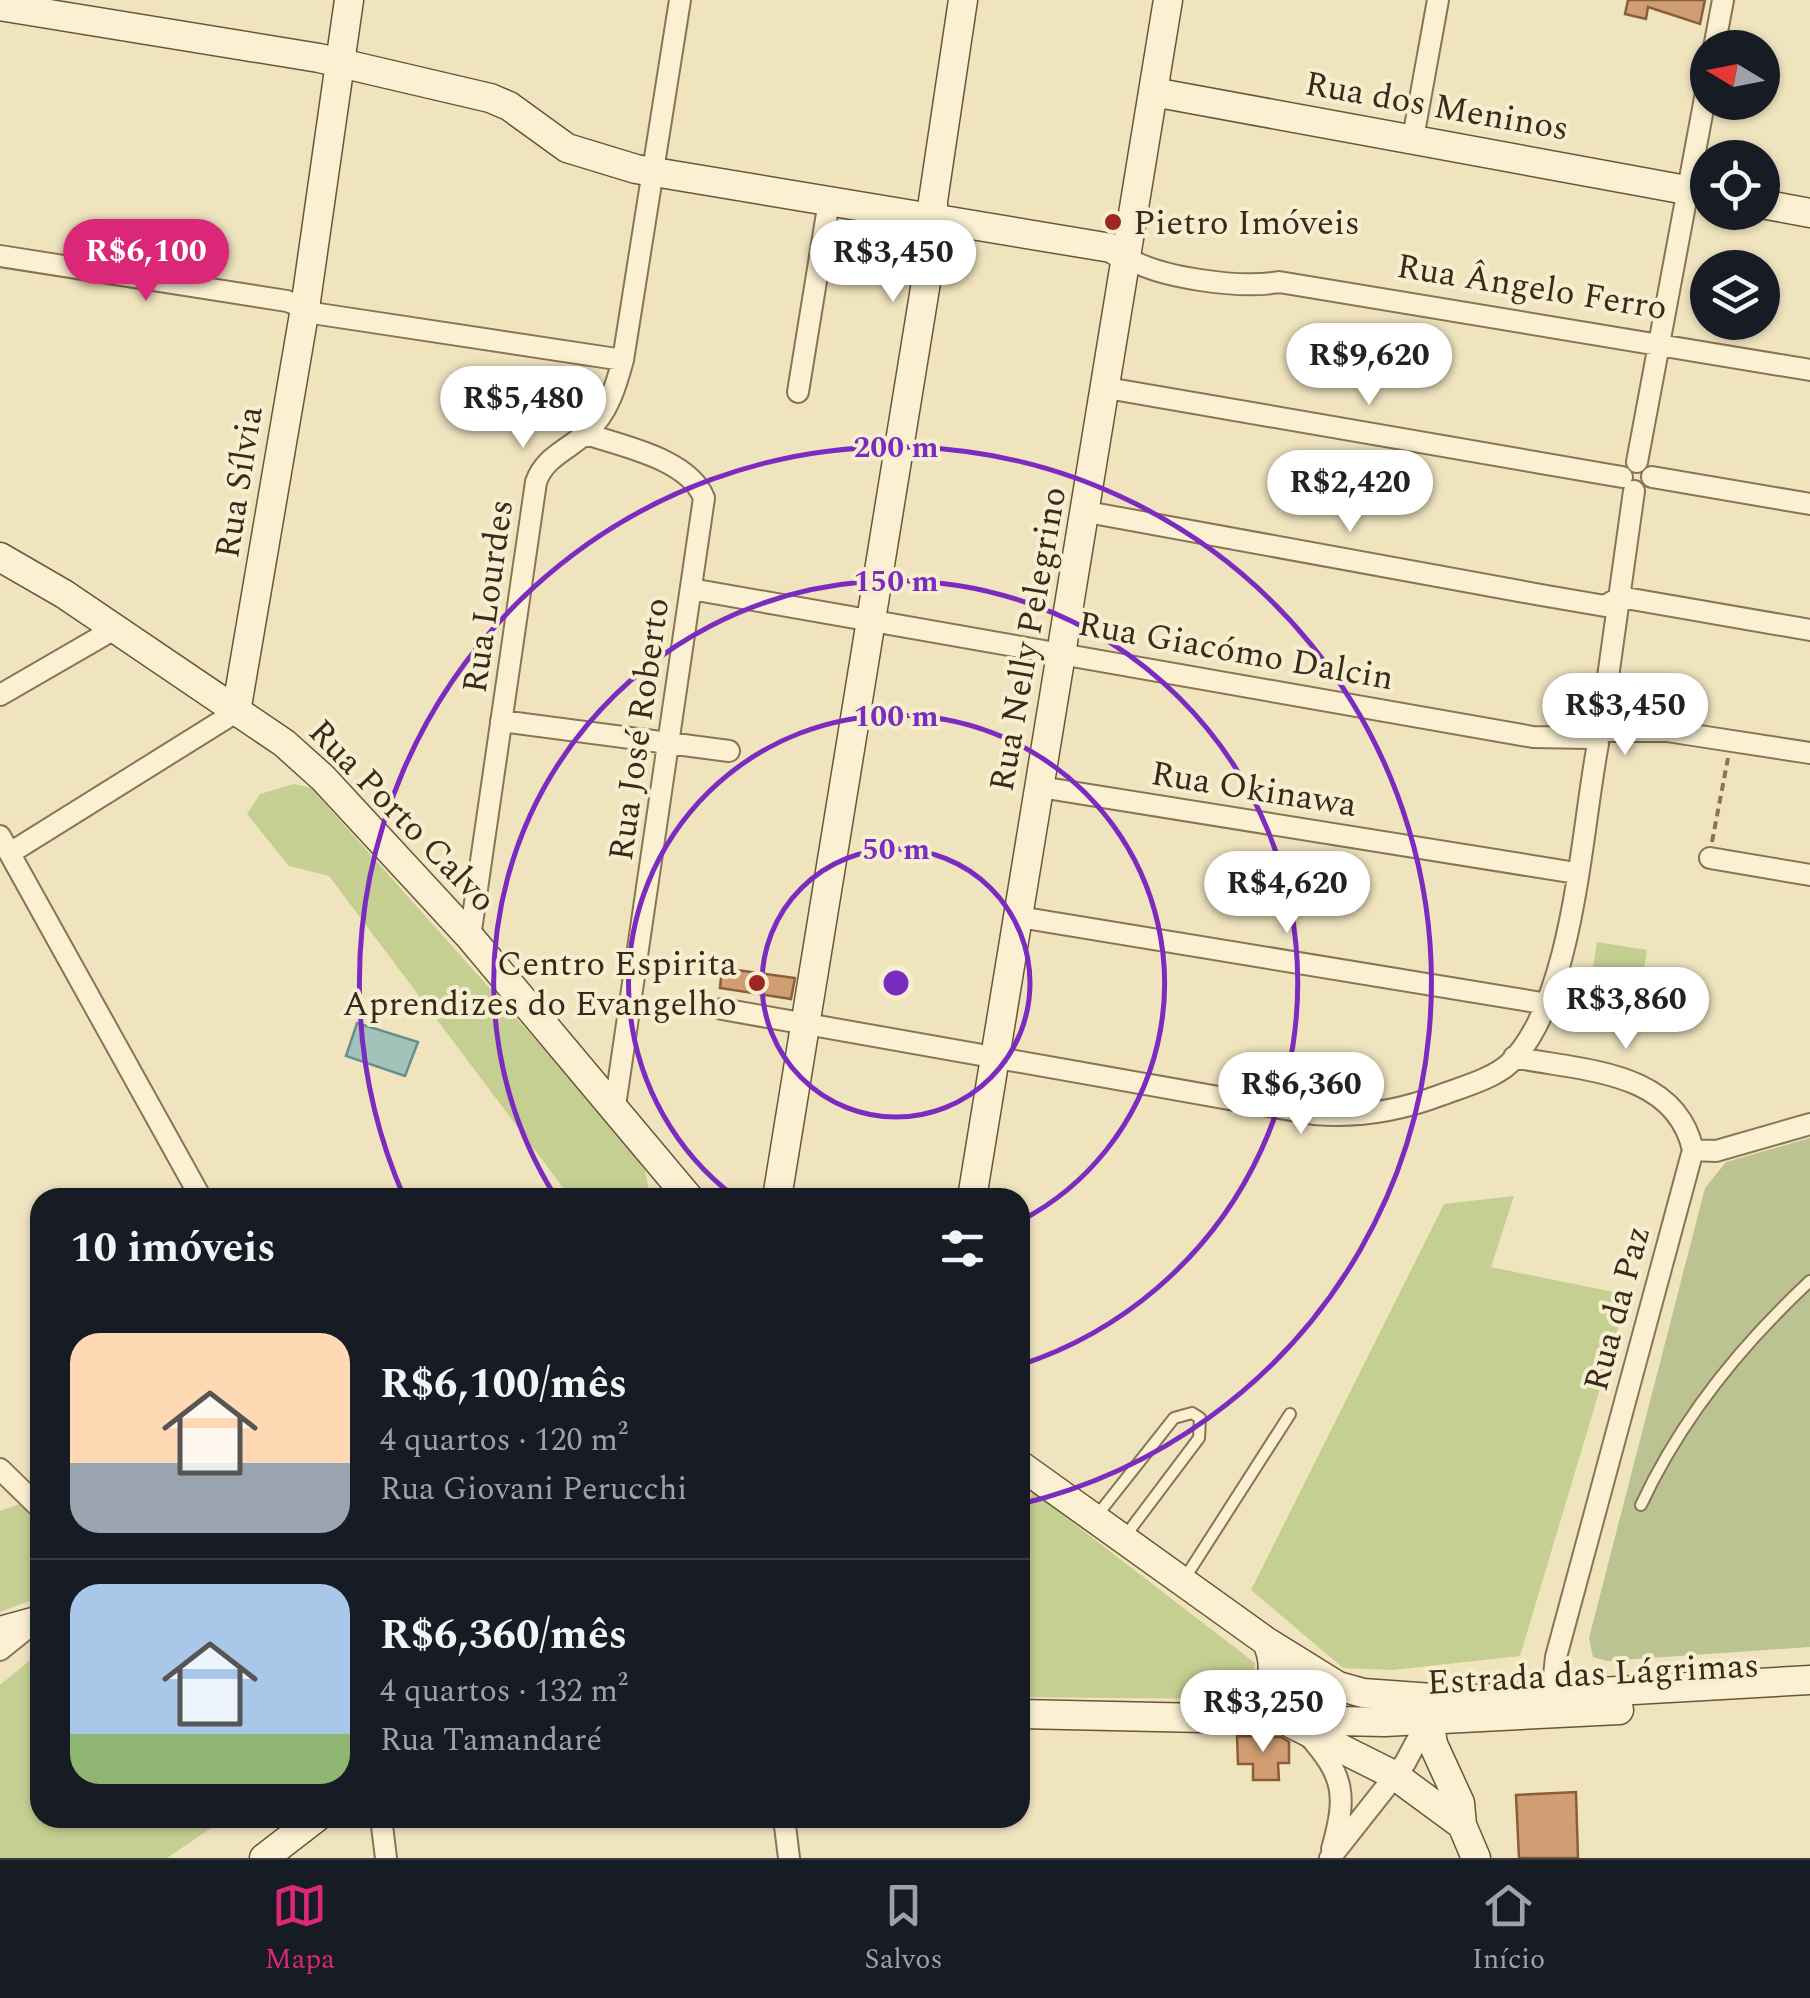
<!DOCTYPE html>
<html lang="pt">
<meta charset="utf-8">
<style>
body{margin:0;font-family:Spectral,serif;background:#242831;color:#f1f3f6;height:100vh;display:flex;flex-direction:column;font-size:38px;white-space:nowrap}
*{box-sizing:border-box;margin:0}
p{font-size:32px;color:#9ea1a6}
.icon{flex:none;width:55px;height:55px;fill:none;stroke:currentColor;stroke-width:2;stroke-linecap:round;stroke-linejoin:round}
.map{position:relative;flex:1;overflow:hidden}
.panel{position:absolute;left:30px;top:1188px;width:1000px;height:640px;display:flex;flex-direction:column;background:#171b24;border-radius:30px;box-shadow:0 2px 8px #0004}
.panel>*{flex:none}
.needle{width:65px;rotate:280deg}
.fabs{position:absolute;left:1690px;top:30px;display:grid;gap:20px}
.fabs a{display:grid;place-items:center;width:90px;height:90px;border-radius:50%;background:#171b24;box-shadow:0 2px 8px #0004;font-size:50px}
.price{position:absolute;translate:-50% -85px;padding:0 22px;border-radius:35px;background:#fff;color:#222;font-size:32px;line-height:65px;filter:drop-shadow(0 2px 5px #0008)}
.price::after{content:'';position:absolute;left:50%;top:60px;width:30px;height:22px;margin-left:-15px;background:inherit;clip-path:polygon(0 0,100% 0,50% 100%)}
.price.on{background:#db2777;color:#fff}
ul{padding:0;list-style:none}
li{display:flex;align-items:center;gap:30px;height:250px;padding:0 40px}
li+li{border-top:2px solid #363941}
li span{display:grid;place-items:center;flex:none;width:280px;height:200px;border-radius:30px;color:#555}
li>.icon{margin-inline-start:auto}
span .icon{width:120px;height:120px;fill:#fffc;stroke-width:1}
li b{font-size:42px}
h2{display:flex;justify-content:space-between;align-items:center;height:120px;padding:0 40px;font-size:42px}
.dock{display:flex;justify-content:space-around;align-items:center;height:140px;border-top:2px solid #363941;background:#171b24;font-size:28px;color:#9ea1a6}
.dock a{display:grid;justify-items:center;gap:5px}
.dock .on{color:#db2777}
.map>svg:first-child{display:block}
.green{fill:#c5cf92}
.cemetery{fill:#bbc392}
.water{fill:#a2c2ba;stroke:#699088;stroke-width:2.5}
.building{fill:#d09e72;stroke:#8a5e3b;stroke-width:2.5}
.lines{fill:none;stroke-linecap:round;stroke-linejoin:round}
.lane-casing{stroke:#8a7456;stroke-width:14}
.street-casing{stroke:#8a7456;stroke-width:24}
.secondary-casing{stroke:#6b553a;stroke-width:31}
.path{stroke:#8a7456;stroke-width:4;stroke-dasharray:8 5;stroke-linecap:butt}
.lane{stroke:#fbf0d2;stroke-width:10}
.street{stroke:#fbf0d2;stroke-width:20}
.secondary{stroke:#fbf0d2;stroke-width:28}
.ring{fill:none;stroke:#7b2cbf;stroke-width:5}
.poi-dot{fill:#9c2823;stroke:#f7edcf;stroke-width:4}
.labels{text-anchor:middle;stroke-width:8;stroke-linejoin:round;paint-order:stroke}
.street-label{font-size:35px;fill:#382b1c;stroke:#f7edcf}
.poi-label{font-size:35px;fill:#382b1c;stroke:#f7edcf;text-anchor:start}
.centre{fill:#7b2cbf;stroke:#f7edcf;stroke-width:5}
.ring-label{font-size:30px;text-anchor:middle;font-weight:bold;fill:#7b2cbf;stroke:#f7edcf;stroke-width:8;stroke-linejoin:round;paint-order:stroke}
</style>
<div class="map">
<svg width="1810" height="1858" viewBox="0 0 1810 1858">
<rect width="100%" height="100%" fill="#f0e4bf"/>
<path class="green" d="M294 784 311 788 643 1160 650 1197H570L329 876 289 866 247 814 260 794Z
M1597 942 1647 950 1634 1033 1584 1025Z
M1514 1196 1491 1267 1628 1295 1520 1656 1392 1670 1343 1668 1251 1590 1444 1204Z
M1033 1492 1255 1663C1253 1685 1247 1693 1225 1699L1020 1697V1508L1026 1509Z
M22 1503 40 1520V1597L0 1612V1511Z
M40 1652V1818H226L167 1858H0V1685Z"/>
<path class="cemetery" d="M1810 1138V1647L1607 1661 1593 1657 1589 1638 1705 1188 1726 1162Z"/>
<path class="water" d="M357 1023 418 1042 405 1076 346 1056Z"/>
<path class="building" d="M1628 0H1705L1700 24 1648 7 1646 19 1625 14Z
M722 968 795 978 791 999 720 988Z
M1237 1736 1281 1737 1289 1742V1763H1278L1279 1780H1253V1764H1238Z
M1576 1792 1578 1858H1519L1516 1795Z"/>
<g class="lines">
<g class="lane-casing">
<path id="lane" d="M1641 1505C1681 1419 1741 1345 1810 1281
M1095 1518 1174 1418 1192 1413 1200 1418 1199 1438 1126 1535
M1183 1581 1290 1414"/>
</g>
<g class="street-casing">
<path id="street" d="M1714 48 1723 0
M1413 138 1438 0
M0 256 287 301 319 314 623 360
M1126 257C1158 278 1240 289 1279 282L1810 370
M1107 388 1622 477
M798 392 829 201
M586 434C622 446 689 459 704 498L615 1106
M1637 462 1708 82
M1652 477 1810 504
M1087 512 1541 595 1605 606 1620 597 1810 630
M691 589 1533 737 1590 738
M0 695 116 628
M1602 720 1634 491
M501 721 729 751
M1611 731H1667L1810 753
M1040 787 1576 873
M0 836 201 1198
M10 853 236 712
M1710 858 1810 875
M1019 917 1548 1004
M470 937 536 482C545 456 569 450 587 432 608 413 616 386 623 360L680 0
M722 1009 1314 1114C1359 1118 1399 1111 1441 1095 1462 1087 1493 1079 1510 1063 1574 1000 1581 832 1598 744
M1514 1057C1580 1071 1675 1069 1693 1150L1556 1657 1552 1694
M1693 1150 1716 1151 1810 1124
M0 1469 40 1508
M0 1650 30 1626
M1308 1735C1345 1776 1347 1796 1332 1849
M381 1818 386 1858
M784 1818 789 1858
M1330 1858 1405 1763 1428 1720"/>
</g>
<g class="secondary-casing">
<path id="secondary" d="M0 6 319 58 490 98 509 106 567 148 636 169 1111 248 1126 257
M1153 92 1708 194
M1762 204 1810 213
M0 557 64 594 284 743 323 778 470 937 689 1198
M236 712 305 308 349 0
M777 1198 933 239V201L963 0
M972 1198 1168 0
M1020 1465 1267 1642 1338 1686 1363 1693 1460 1700 1810 1680
M0 1631 40 1620
M1427 1706 1433 1744 1460 1803 1462 1825 1476 1858
M1020 1714 1384 1722 1619 1710
M1231 1717C1264 1700 1283 1680 1267 1642
M1292 1724 1394 1775 1462 1825
M264 1858 316 1818"/>
</g>
<path class="path" d="M1712 842 1728 758"/>
<use href="#lane" class="lane"/>
<use href="#street" class="street"/>
<use href="#secondary" class="secondary"/>
</g>
<g class="ring">
<circle cx="896" cy="983" r="134"/>
<path d="M735 1197A268 268 0 1 1 1022 1220"/>
<path d="M555 1196A402 402 0 1 1 1020 1365"/>
<path d="M404 1197A536 536 0 1 1 1021 1504"/>
</g>
<g class="poi-dot">
<circle cx="1113" cy="222" r="10"/>
<circle cx="757" cy="983" r="10"/>
</g>
<g class="labels">
<g class="street-label">
<text transform="translate(1437 105) rotate(10)" y="12">Rua dos Meninos</text>
<text transform="translate(1532 286) rotate(9)" y="12">Rua Ângelo Ferro</text>
<text transform="translate(238 482) rotate(-81)" y="12">Rua Sílvia</text>
<text transform="translate(487 596) rotate(-82)" y="12">Rua Lourdes</text>
<text transform="translate(1027 639) rotate(-80)" y="12">Rua Nelly Pelegrino</text>
<text transform="translate(1236 650) rotate(10)" y="12">Rua Giacómo Dalcin</text>
<text transform="translate(638 729) rotate(-82)" y="12">Rua José Roberto</text>
<text transform="translate(1254 788) rotate(9)" y="12">Rua Okinawa</text>
<text transform="translate(403 815) rotate(46)" y="12">Rua Porto Calvo</text>
<text transform="translate(1616 1308) rotate(-75)" y="12">Rua da Paz</text>
<text transform="translate(1593 1673) rotate(-3)" y="12">Estrada das Lágrimas</text>
</g>
<g class="poi-label">
<text x="1133" y="234">Pietro Imóveis</text>
<text x="737" y="975" text-anchor="end">Centro Espirita<tspan x="737" dy="40">Aprendizes do Evangelho</tspan></text>
</g>
</g>
<circle cx="896" cy="983" r="15" class="centre"/>
<g class="ring-label">
<text x="896" y="457">200 m</text>
<text x="896" y="591">150 m</text>
<text x="896" y="726">100 m</text>
<text x="896" y="859">50 m</text>
</g>
</svg>
<div class="fabs">
<a><svg class="needle" viewBox="-14 -14 28 28"><path d="M0-13l5 13h-10z" fill="#e53935"/><path d="M0 13l5-13h-10z" fill="#9ea1a6"/></svg></a>
<a><svg class="icon" aria-label="locate" viewBox="0 0 24 24"><circle cx="12" cy="12" r="6"/><path d="M12 2v4M12 18v4M2 12h4M18 12h4"/></svg></a>
<a><svg class="icon" aria-label="layers" viewBox="0 0 24 24"><path d="M12 4l9 5-9 5-9-5zM3 14l9 5 9-5"/></svg></a>
</div>
<b class="price on" style="left:146px;top:304px">R$6,100</b>
<b class="price" style="left:893px;top:305px">R$3,450</b>
<b class="price" style="left:1369px;top:408px">R$9,620</b>
<b class="price" style="left:523px;top:451px">R$5,480</b>
<b class="price" style="left:1350px;top:535px">R$2,420</b>
<b class="price" style="left:1625px;top:758px">R$3,450</b>
<b class="price" style="left:1287px;top:936px">R$4,620</b>
<b class="price" style="left:1626px;top:1052px">R$3,860</b>
<b class="price" style="left:1301px;top:1137px">R$6,360</b>
<b class="price" style="left:1263px;top:1755px">R$3,250</b>
<section class="panel">
<h2>10 imóveis<svg class="icon" aria-label="filters" viewBox="0 0 24 24"><path d="M4 7h16M4 17h16"/><circle cx="9" cy="7" r="2"/><circle cx="15" cy="17" r="2"/></svg></h2>
<ul>
<li><span style="background:linear-gradient(#ffd9b3 65%,#9aa5b1 0)"><svg class="icon" aria-label="home" viewBox="0 0 24 24"><path d="M3 11l9-7 9 7M6 9v11h12V9"/></svg></span><div><b>R$6,100/mês</b><p>4 quartos · 120 m²</p><p>Rua Giovani Perucchi</p></div></li>
<li><span style="background:linear-gradient(#a9c7e8 75%,#8fb573 0)"><svg class="icon" aria-label="home" viewBox="0 0 24 24"><path d="M3 11l9-7 9 7M6 9v11h12V9"/></svg></span><div><b>R$6,360/mês</b><p>4 quartos · 132 m²</p><p>Rua Tamandaré</p></div></li>
</ul>
</section>
</div>
<nav class="dock">
<a class="on"><svg class="icon" aria-label="map" viewBox="0 0 24 24"><path d="M3 6l6-2 6 2 6-2v14l-6 2-6-2-6 2zM9 4v14M15 6v14"/></svg>Mapa</a>
<a><svg class="icon" aria-label="saved" viewBox="0 0 24 24"><path d="M7 4h10v16l-5-4-5 4z"/></svg>Salvos</a>
<a><svg class="icon" aria-label="home" viewBox="0 0 24 24"><path d="M3 11l9-7 9 7M6 9v11h12V9"/></svg>Início</a>
</nav>
